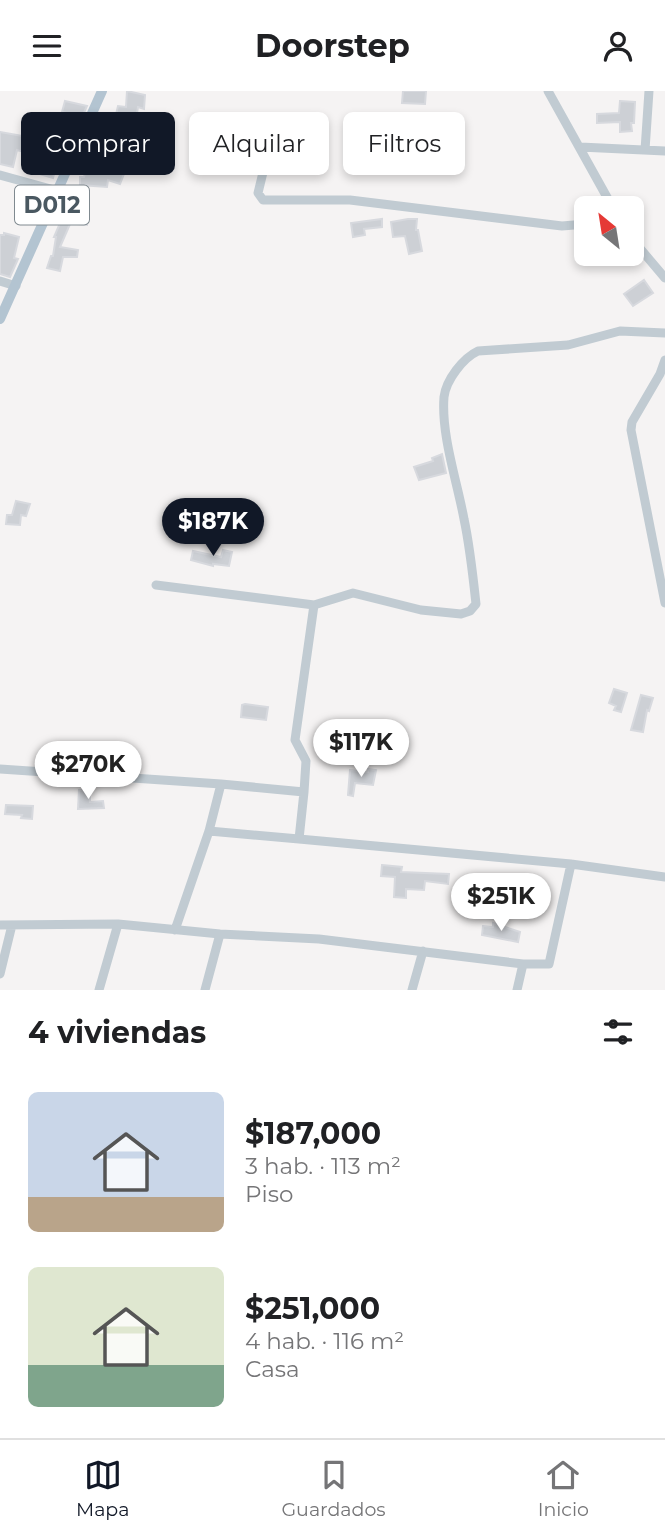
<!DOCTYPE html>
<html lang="es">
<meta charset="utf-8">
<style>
body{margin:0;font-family:Montserrat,sans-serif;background:#f2f2f2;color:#202124;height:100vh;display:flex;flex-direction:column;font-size:26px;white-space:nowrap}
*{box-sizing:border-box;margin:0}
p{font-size:23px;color:#757577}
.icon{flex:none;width:38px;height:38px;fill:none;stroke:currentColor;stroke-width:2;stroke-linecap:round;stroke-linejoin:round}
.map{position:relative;height:899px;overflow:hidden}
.details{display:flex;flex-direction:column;background:#fff;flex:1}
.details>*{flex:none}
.banner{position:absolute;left:21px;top:21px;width:623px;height:63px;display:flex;gap:14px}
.needle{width:46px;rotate:330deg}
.tools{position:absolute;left:574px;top:105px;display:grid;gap:14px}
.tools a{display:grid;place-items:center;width:70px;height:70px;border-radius:10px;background:#fff;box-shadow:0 4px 10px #0003;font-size:35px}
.price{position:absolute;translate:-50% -60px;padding:0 16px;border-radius:24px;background:#fff;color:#222;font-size:23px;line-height:46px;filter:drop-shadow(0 2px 4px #0008)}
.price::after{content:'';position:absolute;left:50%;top:42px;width:21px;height:16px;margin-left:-10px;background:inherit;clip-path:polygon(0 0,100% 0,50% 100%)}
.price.active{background:#111827;color:#fff}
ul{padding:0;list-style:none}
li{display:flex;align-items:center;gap:21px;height:175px;padding:0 28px}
li span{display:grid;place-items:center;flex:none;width:196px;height:140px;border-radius:10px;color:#555}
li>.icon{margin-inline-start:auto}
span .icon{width:84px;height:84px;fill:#fffc;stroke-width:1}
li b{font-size:30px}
h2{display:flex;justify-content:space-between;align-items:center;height:84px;padding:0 28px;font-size:30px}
.pill{padding:0 24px;border-radius:10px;background:#fff;box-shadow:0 4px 10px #0003;font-size:24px;line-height:63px}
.pill.active{background:#111827;color:#fff}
header{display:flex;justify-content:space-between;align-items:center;height:91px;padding:0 28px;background:#fff;font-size:32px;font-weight:700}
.tabs{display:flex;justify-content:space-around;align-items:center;height:98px;border-top:2px solid #e0e0e0;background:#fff;font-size:19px;color:#757577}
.tabs a{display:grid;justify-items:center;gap:4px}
.tabs .active{color:#111827}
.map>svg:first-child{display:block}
.building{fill:#cdd0d5;stroke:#d7d9de;stroke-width:2}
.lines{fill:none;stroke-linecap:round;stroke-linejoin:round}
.minor{stroke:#c1cbd2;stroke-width:9}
.major{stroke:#b3c4d1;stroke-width:10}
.labels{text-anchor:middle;stroke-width:6;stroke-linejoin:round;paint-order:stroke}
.shield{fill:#fff;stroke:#808a90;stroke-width:2}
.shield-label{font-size:23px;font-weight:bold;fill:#4a5861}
</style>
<header><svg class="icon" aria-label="menu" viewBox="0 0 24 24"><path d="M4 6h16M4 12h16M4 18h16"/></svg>Doorstep<svg class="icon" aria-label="person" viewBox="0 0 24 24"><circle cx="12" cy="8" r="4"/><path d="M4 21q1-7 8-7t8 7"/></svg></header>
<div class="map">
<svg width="665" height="899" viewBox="0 0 665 899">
<rect width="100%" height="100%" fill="#f5f3f3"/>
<path class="building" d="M127 0 145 4 144 18 138 16 135 34 146 33 140 47 102 40 104 30 114 32 118 15 126 16Z
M403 0H426L425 13 402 12Z
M65 10 87 15 82 26 62 21Z
M620 10 635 11 634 32H631L632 40 620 41V31L597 32V23L619 22Z
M0 41 34 47 31 63 17 59 13 76 0 73Z
M52 50 68 54 63 69 58 68 53 87 40 83 44 73H47Z
M102 55 121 62 116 81 124 83 120 93 108 89 107 96 80 94V86H84L89 69 91 70 95 61 100 62Z
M72 113 88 118 87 134 66 132Z
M382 128V136L364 138 365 144 353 146 351 132Z
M408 128H417L416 139H418L422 160 409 163 405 145 393 146 391 131Z
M60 132 70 133 60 156 78 159 77 166H63L60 180 47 177 51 165H53L56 146H54Z
M4 142 19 146 14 167 18 168 10 186 0 183V144H4Z
M644 189 653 202 633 215 624 203Z
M442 363 446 382 419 389 414 376 433 370 432 367Z
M16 410 30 413 26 425 21 424 20 434 6 433 7 424H12Z
M223 459 232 461 229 475 213 473V475L191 469 193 460 221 466Z
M614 598 627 602 621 621 614 619 616 615 609 612Z
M641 604 653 607 649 620 647 619 643 641 631 639Z
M245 613 268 616 266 629 241 626 242 614Z
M368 678 376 679 373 694 355 692 353 705 348 704 350 679 368 681Z
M79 699H90V711L103 710 104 717 78 718Z
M6 714 33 715 32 728 21 727 22 724 5 723Z
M382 774 402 776 401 781 449 783 448 793 425 790 424 799 406 798V807L394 806 395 786 381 785Z
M493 832 520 841 518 851 482 844 483 835 493 836Z"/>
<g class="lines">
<path class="minor" d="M548 0 613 117
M580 56 665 60
M645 59 649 0
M266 69 258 102 263 109H350L562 135 586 133
M0 84 58 100
M632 148 665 187
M0 190 16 195
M665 269 660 283 632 331 631 339 665 512
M156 494 314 514 295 649 306 670 304 701
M314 514 353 502 421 519 461 523 470 520 476 513C473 485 470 456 464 428 457 390 441 344 444 306 446 289 463 267 478 260L568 254 620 240 665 242
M0 678 221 693 209 740 175 839
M209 740 299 748 304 701 221 693
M299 748 571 773 665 786
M0 834 118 833 220 843 319 848 523 873 517 899
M523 873H549L571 773
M0 883 12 834
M99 899 118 833
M205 899 220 843
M412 899 423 860"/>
<path class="major" d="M0 228 102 0"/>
</g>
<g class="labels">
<rect class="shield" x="15" y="94.5" width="74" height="39" rx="5"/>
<g class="shield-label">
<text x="52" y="122">D012</text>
</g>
</g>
</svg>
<div class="tools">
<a><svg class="needle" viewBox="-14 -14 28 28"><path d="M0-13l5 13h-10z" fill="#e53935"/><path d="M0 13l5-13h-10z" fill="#757577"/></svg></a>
</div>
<b class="price active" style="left:213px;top:467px">$187K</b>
<b class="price" style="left:361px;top:688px">$117K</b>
<b class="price" style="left:88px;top:710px">$270K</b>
<b class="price" style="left:501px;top:842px">$251K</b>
<div class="banner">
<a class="pill active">Comprar</a>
<a class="pill">Alquilar</a>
<a class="pill">Filtros</a>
</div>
</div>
<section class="details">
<h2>4 viviendas<svg class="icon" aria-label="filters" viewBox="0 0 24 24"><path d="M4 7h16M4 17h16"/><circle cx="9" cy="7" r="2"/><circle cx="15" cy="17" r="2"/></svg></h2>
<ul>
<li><span style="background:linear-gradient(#c9d6e8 75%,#b9a48a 0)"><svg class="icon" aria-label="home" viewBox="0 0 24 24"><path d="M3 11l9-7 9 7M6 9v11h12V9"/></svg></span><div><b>$187,000</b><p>3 hab. · 113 m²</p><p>Piso</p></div></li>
<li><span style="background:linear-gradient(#dfe7d0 70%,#7fa58c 0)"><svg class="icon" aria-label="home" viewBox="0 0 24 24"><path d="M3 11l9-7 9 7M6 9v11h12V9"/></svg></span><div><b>$251,000</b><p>4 hab. · 116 m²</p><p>Casa</p></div></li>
</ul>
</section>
<nav class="tabs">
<a class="active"><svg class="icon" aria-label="map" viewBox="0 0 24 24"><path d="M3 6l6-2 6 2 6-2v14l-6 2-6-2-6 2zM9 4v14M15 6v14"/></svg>Mapa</a>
<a><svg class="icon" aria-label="saved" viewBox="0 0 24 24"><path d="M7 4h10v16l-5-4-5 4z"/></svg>Guardados</a>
<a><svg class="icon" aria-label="home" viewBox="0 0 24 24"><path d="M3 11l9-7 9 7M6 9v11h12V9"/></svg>Inicio</a>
</nav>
